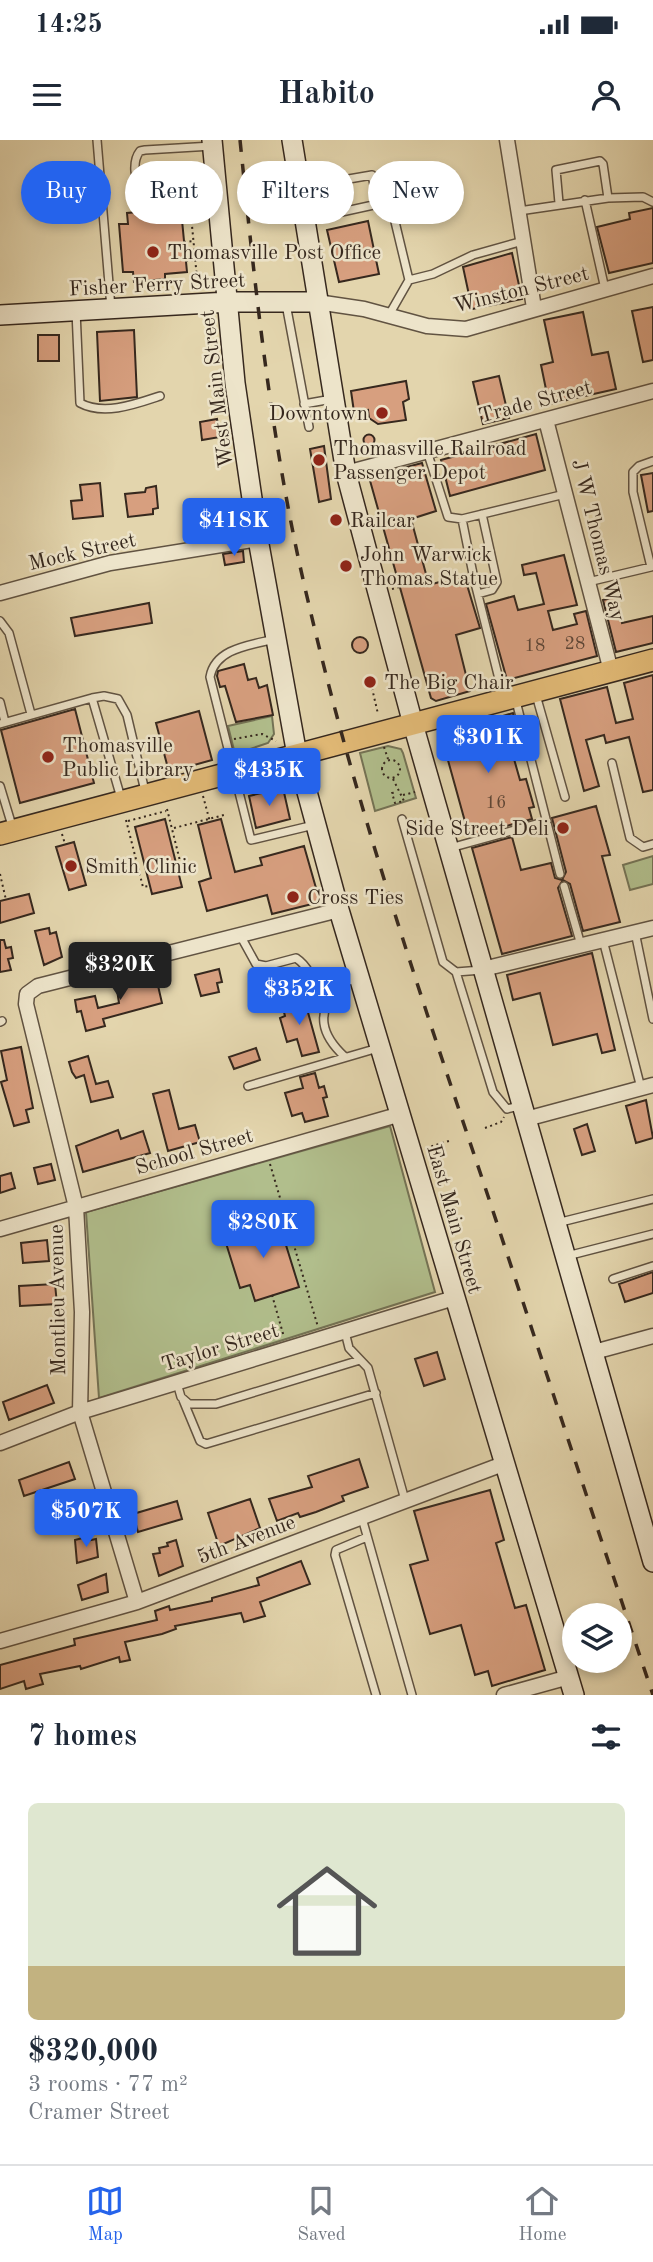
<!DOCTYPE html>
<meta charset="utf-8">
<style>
body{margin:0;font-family:"Old Standard TT",serif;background:#f6f6f7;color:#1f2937;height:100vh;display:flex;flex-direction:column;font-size:26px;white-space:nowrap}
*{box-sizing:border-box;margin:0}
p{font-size:23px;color:#747a83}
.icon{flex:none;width:38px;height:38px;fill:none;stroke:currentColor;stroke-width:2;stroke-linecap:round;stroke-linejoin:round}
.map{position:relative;height:1555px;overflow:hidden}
.drawer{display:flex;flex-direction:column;background:#fff;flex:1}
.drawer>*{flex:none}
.banner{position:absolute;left:21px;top:21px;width:612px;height:63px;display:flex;gap:14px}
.buttons{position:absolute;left:562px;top:1463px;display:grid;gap:14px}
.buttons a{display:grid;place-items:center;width:70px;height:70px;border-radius:50%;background:#fff;box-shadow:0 4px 10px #0003;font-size:35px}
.price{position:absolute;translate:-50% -60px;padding:0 16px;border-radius:7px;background:#2563eb;color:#fff;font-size:23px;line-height:46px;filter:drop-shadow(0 2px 4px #0008)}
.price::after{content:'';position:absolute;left:50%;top:42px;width:21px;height:16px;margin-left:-10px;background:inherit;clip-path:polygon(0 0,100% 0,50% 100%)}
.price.current{background:#222;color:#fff}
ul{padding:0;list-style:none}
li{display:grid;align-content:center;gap:14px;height:371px;padding:0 28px}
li+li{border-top:2px solid #e0e1e3}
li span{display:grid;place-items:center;height:217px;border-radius:10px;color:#555}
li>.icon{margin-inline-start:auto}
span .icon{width:126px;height:126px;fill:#fffc;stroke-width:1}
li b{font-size:30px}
h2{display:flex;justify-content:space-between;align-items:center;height:84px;padding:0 28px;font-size:30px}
.chip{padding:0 24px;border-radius:32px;background:#fff;box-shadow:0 4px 10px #0003;font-size:24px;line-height:63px}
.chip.current{background:#2563eb;color:#fff}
.status{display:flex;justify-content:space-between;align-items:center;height:49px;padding:0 35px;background:#fff;direction:ltr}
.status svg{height:19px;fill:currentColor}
header{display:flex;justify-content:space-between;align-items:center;height:91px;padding:0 28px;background:#fff;font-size:32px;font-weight:700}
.menu{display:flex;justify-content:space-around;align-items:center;height:98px;border-top:2px solid #e0e1e3;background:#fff;font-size:19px;color:#747a83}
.menu a{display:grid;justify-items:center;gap:4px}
.menu .current{color:#2563eb}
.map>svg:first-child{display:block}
.green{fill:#b1be8c;stroke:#747355;stroke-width:2}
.building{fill:#d79f7f;stroke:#36281e;stroke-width:2}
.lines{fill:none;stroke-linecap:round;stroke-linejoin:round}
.lane-casing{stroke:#615342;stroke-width:10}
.street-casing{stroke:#615342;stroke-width:17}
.secondary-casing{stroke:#36281e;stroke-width:22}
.primary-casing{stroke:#36281e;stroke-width:24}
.path{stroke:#36281e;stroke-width:2;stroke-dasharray:2 3.5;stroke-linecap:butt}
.lane{stroke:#ede4ca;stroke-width:7}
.street{stroke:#ede4ca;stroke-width:14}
.secondary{stroke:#ede4ca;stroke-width:19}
.primary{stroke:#e2ba76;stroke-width:21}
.rail{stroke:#36281e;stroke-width:3.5;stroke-dasharray:12 12;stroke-linecap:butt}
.poi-dot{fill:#8f2418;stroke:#ede4ca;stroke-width:2.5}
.labels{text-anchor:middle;stroke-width:5;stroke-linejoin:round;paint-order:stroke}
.number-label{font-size:18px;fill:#5e4636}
.poi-label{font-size:21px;fill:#36281e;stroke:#ede4ca;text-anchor:start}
.street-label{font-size:21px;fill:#36281e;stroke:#ede4ca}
</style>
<div class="status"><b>14:25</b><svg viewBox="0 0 49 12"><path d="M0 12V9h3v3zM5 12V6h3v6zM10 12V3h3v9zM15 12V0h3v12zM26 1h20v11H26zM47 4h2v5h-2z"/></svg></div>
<header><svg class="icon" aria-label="menu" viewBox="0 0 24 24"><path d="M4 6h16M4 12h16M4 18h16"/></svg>Habito<svg class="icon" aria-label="person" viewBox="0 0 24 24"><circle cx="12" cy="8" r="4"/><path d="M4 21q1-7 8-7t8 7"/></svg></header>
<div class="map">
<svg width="653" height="1555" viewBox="0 0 653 1555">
<rect width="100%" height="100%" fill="#e3d5ad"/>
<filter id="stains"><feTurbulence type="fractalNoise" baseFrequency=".00286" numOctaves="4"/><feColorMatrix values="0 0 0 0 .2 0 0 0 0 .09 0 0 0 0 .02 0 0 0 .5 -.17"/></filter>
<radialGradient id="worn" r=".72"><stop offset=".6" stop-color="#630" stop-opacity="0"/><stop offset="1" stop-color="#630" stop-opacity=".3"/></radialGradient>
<path class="green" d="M272 576 274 594 268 603 235 614 228 586Z
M388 606 401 609 403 613 416 658 375 671 360 613Z
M653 716V744L630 750 623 725Z
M390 986 435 1152 99 1258 86 1072Z"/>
<path class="building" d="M185 68 187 80H182L187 132 165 134V139L134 142 133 132H123L119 84H128L127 73Z
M653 68V123L609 133 597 87 630 79 629 73Z
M368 81 379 134 339 142 327 90Z
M512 113 522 159 472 169 463 127Z
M653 167V220L643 222 632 171Z
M583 172 592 215 608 212 616 249 549 264 541 225 553 222 544 180Z
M134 190 137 257 100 261 97 192Z
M38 195H59V221H38Z
M499 236 509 278 483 284 473 242Z
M406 241 409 259 403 262 406 280 378 284 369 278 368 270 354 272 351 251Z
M217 279 220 297 202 300 200 282Z
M536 294 545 330 450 356 441 320Z
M363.5 300a5.5 5.5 0 1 1 11 0a5.5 5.5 0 1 1-11 0Z
M324 306 331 359 319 362 310 309Z
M422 323 436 371 411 379 429 445 464 435 480 488 456 495 470 551 436 561 431 558 369 337Z
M653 333V371L648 372 641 335Z
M100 343 103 376 73 379 71 361 82 360 80 345Z
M156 346 158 368 153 369V374L128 377 125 354 145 352 146 348Z
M243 411 244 422 225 425 223 414Z
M564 415 577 465 548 471 553 490 577 484 574 474 586 471 597 516 507 540 486 464 514 456 518 470 544 464 536 433 524 435 522 425Z
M616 457 622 483 653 476V503L616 512 603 460Z
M149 463 152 483 75 496 71 478Z
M352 505a8 8 0 1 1 16 0a8 8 0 1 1-16 0Z
M244 524 248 540 256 538 259 548 267 545 273 575 236 582 225 546 220 547 217 536 218 531Z
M653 535V650L643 652 629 597 606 603 604 595 586 600 599 646 584 651 560 559 607 547 616 583 633 579 624 543Z
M75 569 94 643 20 663 1 590Z
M199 571 212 620 169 632 156 583Z
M513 573 520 602 510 605 520 640 526 639 534 667 529 668 532 679 469 696 441 595Z
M283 648 290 679 256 688 249 656Z
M596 666 610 715 602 716 620 782 583 791 570 744 563 740 558 748 572 796 502 814 472 708 512 697 521 730 551 723 555 738 562 740 566 732 552 678Z
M165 679 182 747 152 754 135 687Z
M221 679 235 732 262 725 260 718 304 706 320 762 272 774 267 755 207 771 199 742 211 738 198 685Z
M74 702 86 745 69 750 56 707Z
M29 754 34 773 0 783V761Z
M49 788 50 794 56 792 62 817 44 825 35 791Z
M0 800H4L6 808 11 807 13 818 8 819 11 830 0 832Z
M592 813 615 910 602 913 597 894 553 905 540 853 513 860 507 835Z
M219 829 222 842 217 843 219 852 201 856 195 835Z
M156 837 162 863 103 879 105 886 86 891 81 871 77 872 75 860 95 856 98 868 119 863 116 843Z
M304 858 319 912 302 916 297 899 287 902 280 878 285 876 282 865Z
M21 907 33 968 26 970 29 982 14 986 1 942 7 940 1 911Z
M256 908 260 920 234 929 229 917Z
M88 916 96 944 108 941 113 957 91 962 84 935 76 938 72 932 69 922Z
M315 933 319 948 324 946 327 957 323 958 328 976 305 982 302 973 292 976 285 953 303 948 300 937Z
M169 950 179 989 195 985 200 1002 168 1011 153 954Z
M646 960 653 998 636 1003 626 966Z
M587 984 595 1011 582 1015 574 989Z
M118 990 121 999 143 991 150 1013 83 1032 76 1006Z
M51 1024 55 1040 38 1044 34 1028Z
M11 1033 15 1048 0 1053V1036Z
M276 1073 299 1147 255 1161 250 1145 240 1148 225 1100 262 1088 259 1078Z
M47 1100 49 1121 23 1123 21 1103Z
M653 1132V1153L625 1162 619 1144Z
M55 1144 57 1164 20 1166 19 1146Z
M437 1212 445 1239 424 1246 415 1219Z
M47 1245 54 1263 9 1280 3 1262Z
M359 1319 368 1347 342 1356 344 1361 316 1372 300 1377 298 1373 277 1381 269 1359 312 1347 308 1336Z
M69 1322 75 1339 24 1356 19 1340Z
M490 1350 504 1400 496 1403 515 1468 526 1465 545 1530 492 1546 488 1531 475 1535 461 1485 430 1494 410 1425 428 1420 414 1371Z
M250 1359 260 1388 219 1406 208 1373Z
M79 1361 84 1376 63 1382 58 1367Z
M177 1361 182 1379 138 1392 133 1374Z
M90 1396 91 1400 96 1399 98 1417 77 1423 75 1400Z
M176 1400 183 1426 159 1436 153 1414 160 1413 159 1408 168 1406 167 1403Z
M301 1421 310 1444 260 1462 265 1476 244 1482 241 1473 175 1486 176 1489 162 1494 125 1502 130 1520 120 1522 119 1517 81 1529 80 1526 40 1534 43 1544 26 1549 24 1541 0 1549V1525L75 1505 74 1499 157 1480 155 1471 169 1466 170 1470 212 1461V1458L259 1445 257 1438Z
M106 1434 108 1452 82 1460 78 1445Z"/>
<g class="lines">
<g class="lane-casing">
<path id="lane" d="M97 0 111 168
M212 6 145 10 140 11C132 21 134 41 142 50L215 43
M302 47 372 35 378 64
M608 58 643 57 653 62
M585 60 605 149
M519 71 608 58 603 24 600 21 556 30 559 63
M305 80 378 64 388 62 391 65 409 140 389 175
M409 140 433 134 473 115 523 101
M286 164 309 287
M76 171 80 263C104 276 136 264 160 256
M304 264 332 259
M427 311 448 377 462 379 565 354
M462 379 474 439 504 559
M588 442 651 427 633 352V332L639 326 653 321
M478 454 492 450 497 442 482 374
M0 481 9 493 31 574
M275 499C251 505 215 508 210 537L251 700 314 685
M536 555 565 657
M92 558 121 658
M516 561 560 734
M0 562 5 582
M0 584 92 558 104 556 118 559 127 575 145 651
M612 623 630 698 643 707 653 704
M0 646 13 689
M402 679 443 822 456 832 482 830
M450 708 547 681
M564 746 581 805
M635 792 653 879
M240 795 256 824 266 826 296 818C317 832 304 846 336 846
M603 800 641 948
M456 832 493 952 507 969 519 966
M0 882 2 881
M345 917C320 894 317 874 336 846L359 837
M248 946 378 908
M557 1083 653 1059
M567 1116 653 1094
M613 1139 653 1126
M345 1192 349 1208 368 1228 405 1360
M177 1243 181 1257 189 1264H216L360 1220
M183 1260 200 1301 206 1304 376 1253
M362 1378 412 1555
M367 1397 336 1410 335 1415 376 1555"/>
</g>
<g class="street-casing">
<path id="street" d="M507 0 534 168
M317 162 364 169 427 186 466 189 653 136
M546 280 611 531
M346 333 653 251
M0 453 110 423 258 399
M483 829 653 788
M526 979 653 945
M0 1089 401 974
M594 1212 653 1196
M0 1303 80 1272 454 1158
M137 1462 80 1272 82 1172 76 1067 26 864 27 854 38 846 339 770
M0 1501 137 1462 503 1324
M504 1555 569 1537"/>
</g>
<g class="secondary-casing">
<path id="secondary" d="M212 0 235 243 258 399 297 615 339 770 574 1555
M292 0 346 333 413 584 653 1422
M0 175 228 162H317"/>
</g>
<g class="primary-casing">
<path id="primary" d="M0 694 653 520"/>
</g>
<path class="path" d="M189 54 198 149
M191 65 203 63
M184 102 193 101
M186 121 208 118
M412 442H415V445H412Z
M417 442 428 439
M392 449 411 444
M372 548 378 574
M234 599 262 594 276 601
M384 607 388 619
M382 629a9 9 0 1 1 18 0a9 9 0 1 1-18 0Z
M393 639 404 661 395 663 392 653 397 652
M403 655 415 652
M203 656 210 682
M167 669 182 729
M126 680 143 747 149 746
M128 681 166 671
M174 688 224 675
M62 694 65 704
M0 734 6 760
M485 988 501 982 504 977
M426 1008 452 1000
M270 1024 318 1187
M272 1155 284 1197"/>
<use href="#lane" class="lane"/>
<use href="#street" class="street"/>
<use href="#secondary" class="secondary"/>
<use href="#primary" class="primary"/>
<path class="rail" d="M240 0C256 156 272 312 309 465 355 663 420 854 485 1047 541 1216 596 1386 653 1555"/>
</g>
<g class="poi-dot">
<circle cx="153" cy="112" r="7"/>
<circle cx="382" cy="273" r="7"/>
<circle cx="319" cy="320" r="7"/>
<circle cx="336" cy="380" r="7"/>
<circle cx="346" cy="426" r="7"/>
<circle cx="370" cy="542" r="7"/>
<circle cx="48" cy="617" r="7"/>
<circle cx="563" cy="688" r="7"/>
<circle cx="71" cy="726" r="7"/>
<circle cx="293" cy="757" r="7"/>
</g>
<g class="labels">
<g class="number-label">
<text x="575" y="509">28</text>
<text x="535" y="511">18</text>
<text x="496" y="668">16</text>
</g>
<g class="poi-label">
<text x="167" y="119">Thomasville Post Office</text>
<text x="368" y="280" text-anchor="end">Downtown</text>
<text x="333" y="315">Thomasville Railroad<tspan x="333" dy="24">Passenger Depot</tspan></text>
<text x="350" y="387">Railcar</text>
<text x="360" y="421">John Warwick<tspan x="360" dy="24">Thomas Statue</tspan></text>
<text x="384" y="549">The Big Chair</text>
<text x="62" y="612">Thomasville<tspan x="62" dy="24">Public Library</tspan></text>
<text x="549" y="695" text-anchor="end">Side Street Deli</text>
<text x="85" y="733">Smith Clinic</text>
<text x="307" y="764">Cross Ties</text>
</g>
<g class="street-label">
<text transform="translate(157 144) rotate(-3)" y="7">Fisher Ferry Street</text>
<text transform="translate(521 149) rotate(-14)" y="7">Winston Street</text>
<text transform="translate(216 249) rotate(-97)" y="7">West Main Street</text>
<text transform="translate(535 261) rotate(-15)" y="7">Trade Street</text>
<text transform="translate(599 400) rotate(76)" y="7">J W Thomas Way</text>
<text transform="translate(82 411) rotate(-13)" y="7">Mock Street</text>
<text transform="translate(194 1011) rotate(-16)" y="7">School Street</text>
<text transform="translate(455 1079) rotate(74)" y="7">East Main Street</text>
<text transform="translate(57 1160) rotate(-91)" y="7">Montlieu Avenue</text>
<text transform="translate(220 1207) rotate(-17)" y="7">Taylor Street</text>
<text transform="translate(246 1399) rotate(-21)" y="7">5th Avenue</text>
</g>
</g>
<rect width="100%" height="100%" filter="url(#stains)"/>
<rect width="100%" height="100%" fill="url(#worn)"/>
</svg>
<div class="buttons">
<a><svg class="icon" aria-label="layers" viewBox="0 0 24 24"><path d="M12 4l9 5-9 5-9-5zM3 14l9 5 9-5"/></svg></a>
</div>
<b class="price" style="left:234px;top:418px">$418K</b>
<b class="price" style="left:488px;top:635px">$301K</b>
<b class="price" style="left:269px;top:668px">$435K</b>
<b class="price current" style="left:120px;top:862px">$320K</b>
<b class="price" style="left:299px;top:887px">$352K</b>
<b class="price" style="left:263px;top:1120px">$280K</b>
<b class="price" style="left:86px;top:1409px">$507K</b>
<div class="banner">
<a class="chip current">Buy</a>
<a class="chip">Rent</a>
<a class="chip">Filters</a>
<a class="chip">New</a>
</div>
</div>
<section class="drawer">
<h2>7 homes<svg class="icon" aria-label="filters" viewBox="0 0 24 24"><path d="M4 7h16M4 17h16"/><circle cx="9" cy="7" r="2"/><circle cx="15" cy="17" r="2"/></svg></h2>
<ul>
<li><span style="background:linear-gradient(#dfe7d0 75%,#c2b280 0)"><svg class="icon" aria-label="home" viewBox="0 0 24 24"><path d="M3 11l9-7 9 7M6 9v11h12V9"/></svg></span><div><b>$320,000</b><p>3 rooms · 77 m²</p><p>Cramer Street</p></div></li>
</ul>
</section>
<nav class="menu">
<a class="current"><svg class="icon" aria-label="map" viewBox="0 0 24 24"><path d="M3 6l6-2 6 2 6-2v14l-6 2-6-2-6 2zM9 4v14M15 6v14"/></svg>Map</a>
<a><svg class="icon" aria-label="saved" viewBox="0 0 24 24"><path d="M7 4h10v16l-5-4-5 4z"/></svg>Saved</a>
<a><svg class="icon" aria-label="home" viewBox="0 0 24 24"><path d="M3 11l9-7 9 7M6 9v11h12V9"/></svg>Home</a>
</nav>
